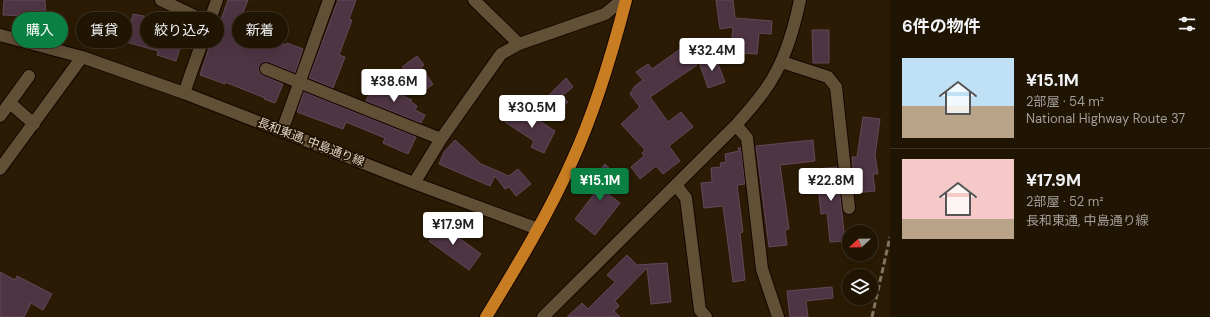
<!DOCTYPE html>
<html lang="ja">
<meta charset="utf-8">
<style>
body{margin:0;font-family:"DM Sans","Noto Sans JP",sans-serif;background:#2d2112;color:#f1f3f6;height:100vh;display:flex;flex-direction:column;font-size:15px;white-space:nowrap}
*{box-sizing:border-box;margin:0}
p{font-size:13px;color:#a29e9a}
.icon{flex:none;width:22px;height:22px;fill:none;stroke:currentColor;stroke-width:2;stroke-linecap:round;stroke-linejoin:round}
.map{position:relative;flex:1;overflow:hidden}
.side{display:flex;flex-direction:column;background:#201403;width:320px}
.side>*{flex:none}
.banner{position:absolute;left:12px;top:12px;width:380px;height:36px;display:flex;gap:8px}
.needle{width:26px;rotate:248deg}
.buttons{position:absolute;left:842px;top:225px;display:grid;gap:8px}
.buttons a{display:grid;place-items:center;width:36px;height:36px;border-radius:50%;background:#201403;box-shadow:0 4px 16px #0002,0 0 0 1px #3d3325;font-size:20px}
.price{position:absolute;translate:-50% -34px;padding:0 9px;border-radius:4px;background:#fff;color:#222;font-size:13px;line-height:26px;filter:drop-shadow(0 1px 2px #0008)}
.price::after{content:'';position:absolute;left:50%;top:24px;width:12px;height:9px;margin-left:-6px;background:inherit;clip-path:polygon(0 0,100% 0,50% 100%)}
.price.on{background:#0b8043;color:#fff}
ul{padding:0;list-style:none}
li{display:flex;align-items:center;gap:12px;height:100px;padding:0 12px}
li+li{border-top:1px solid #3d3325}
li span{display:grid;place-items:center;flex:none;width:112px;height:80px;border-radius:0px;color:#555}
li>.icon{margin-inline-start:auto}
span .icon{width:48px;height:48px;fill:#fffc;stroke-width:1}
li b{font-size:17px}
h2{display:flex;justify-content:space-between;align-items:center;height:48px;padding:0 12px;font-size:17px}
.chip{padding:0 14px;border-radius:18px;background:#201403;box-shadow:0 4px 16px #0002,0 0 0 1px #3d3325;font-size:14px;line-height:36px}
.chip.on{background:#0b8043;color:#fff}
main{display:flex;flex:1;min-height:0}
.map>svg:first-child{display:block}
.building{fill:#4f3544;stroke:#644859}
.lines{fill:none;stroke-linecap:round;stroke-linejoin:round}
.minor-casing{stroke:#130500;stroke-width:14}
.highway-casing{stroke:#130500;stroke-width:14}
.minor{stroke:#614f36;stroke-width:12}
.highway{stroke:#c87d23;stroke-width:12}
.rail{stroke:#837563;stroke-width:3;stroke-dasharray:6 3;stroke-linecap:butt}
.labels{text-anchor:middle;stroke-width:3.5;stroke-linejoin:round;paint-order:stroke}
.street-label{font-size:12px;fill:#e0d5c8;stroke:#211200}
</style>
<main>
<div class="map">
<svg width="890" height="317" viewBox="0 0 890 317">
<rect width="100%" height="100%" fill="#2b1b04"/>
<path class="building" d="M4 0H45L46 14 26 16 3 15Z
M228 0H248L237 28 286 45 287 43 303 49 295 73 268 62H265L259 66V70L260 74 283 84 275 103 264 99 265 98 225 82V84L200 75 213 36 215 37Z
M338 0H356L349 19 352 20 339 55 345 57 333 88 309 78Z
M716 0H733L735 18 772 21 771 34 759 33 757 54 742 53V50L731 49 733 27 720 29Z
M133 14 148 17 145 26 183 39 176 61 157 55 158 51 126 42Z
M812 30H829V63H813Z
M692 46 697 65 650 97 668 122 681 112 693 127 669 146 680 161 663 174 656 166 640 179 631 167 644 156 642 153 645 150 621 124 640 107 630 94 635 86 643 80 636 72 648 64 652 69 679 50Z
M417 56 424 65 421 67 433 84 421 93 402 67Z
M715 56 725 82 708 88 699 62Z
M566 78 573 87 562 96 568 102 558 111 552 105 548 108 542 102Z
M374 83 412 100 410 101 417 106 415 110 425 115 421 123 366 101Z
M304 92 416 137 408 154 383 143 385 138 346 122 343 129 297 112Z
M513 109 523 116 526 112 555 131 544 153 531 147 534 141 505 122Z
M863 117 880 119 875 155 878 174H873L875 191 855 193 852 157H857Z
M455 140 481 164 509 176 518 169 531 184 516 196 509 187 505 189 495 176 490 186 439 164 444 152Z
M813 140 815 161 780 165 789 229 785 230 787 245 769 247 756 146Z
M738 148H741L745 184 737 185 743 232 740 233 745 280 733 282 723 206 704 208 701 183 712 182 711 168 721 167 720 163 726 162 725 154 739 151Z
M605 164 621 179 608 194 620 203 595 235 575 219 601 185 593 178Z
M837 167 845 241 830 242 827 213 821 214 816 169Z
M436 221 481 254 469 270 429 241 432 237 427 233Z
M627 255 637 265 667 263 671 302 651 304 647 268 615 301 619 306 614 311 620 317H567L582 303 588 309 615 282 607 275Z
M0 272 15 280 17 276 52 294 43 310 31 303 24 317H0Z
M832 287 833 298 806 301 808 317H790L787 291Z"/>
<g class="lines">
<g class="minor-casing">
<path id="minor" d="M161 0 209 23
M474 0 519 44
M0 35 82 57 184 93 414 183 538 229
M782 62 828 77 836 87 849 208
M266 69 441 139
M184 93 217 0
M10 103 34 124
M0 116 29 76
M736 125 747 138 762 269 778 317
M282 131 329 0
M0 169 82 57
M414 183 441 139 501 54 519 44 605 14 622 0
M676 185 686 198 700 310 706 317
M543 317 736 125C745 115 754 105 762 94 783 67 793 33 800 0"/>
</g>
<g class="highway-casing">
<path id="highway" d="M486 317C517 266 548 215 572 161 596 109 612 54 626 0"/>
</g>
<use href="#minor" class="minor"/>
<use href="#highway" class="highway"/>
<path class="rail" d="M872 317 890 237"/>
</g>
<g class="labels">
<g class="street-label">
<text transform="translate(311 142) rotate(21)" y="4">長和東通, 中島通り線</text>
</g>
</g>
</svg>
<div class="buttons">
<a><svg class="needle" viewBox="-14 -14 28 28"><path d="M0-13l5 13h-10z" fill="#e53935"/><path d="M0 13l5-13h-10z" fill="#a29e9a"/></svg></a>
<a><svg class="icon" aria-label="layers" viewBox="0 0 24 24"><path d="M12 4l9 5-9 5-9-5zM3 14l9 5 9-5"/></svg></a>
</div>
<b class="price" style="left:712px;top:72px">¥32.4M</b>
<b class="price" style="left:394px;top:103px">¥38.6M</b>
<b class="price" style="left:532px;top:129px">¥30.5M</b>
<b class="price on" style="left:600px;top:202px">¥15.1M</b>
<b class="price" style="left:831px;top:202px">¥22.8M</b>
<b class="price" style="left:453px;top:246px">¥17.9M</b>
<div class="banner">
<a class="chip on">購入</a>
<a class="chip">賃貸</a>
<a class="chip">絞り込み</a>
<a class="chip">新着</a>
</div>
</div>
<section class="side">
<h2>6件の物件<svg class="icon" aria-label="filters" viewBox="0 0 24 24"><path d="M4 7h16M4 17h16"/><circle cx="9" cy="7" r="2"/><circle cx="15" cy="17" r="2"/></svg></h2>
<ul>
<li><span style="background:linear-gradient(#bfe0f5 60%,#b9a48a 0)"><svg class="icon" aria-label="home" viewBox="0 0 24 24"><path d="M3 11l9-7 9 7M6 9v11h12V9"/></svg></span><div><b>¥15.1M</b><p>2部屋 · 54 m²</p><p>National Highway Route 37</p></div></li>
<li><span style="background:linear-gradient(#f6c9c9 75%,#b9a48a 0)"><svg class="icon" aria-label="home" viewBox="0 0 24 24"><path d="M3 11l9-7 9 7M6 9v11h12V9"/></svg></span><div><b>¥17.9M</b><p>2部屋 · 52 m²</p><p>長和東通, 中島通り線</p></div></li>
</ul>
</section>
</main>
